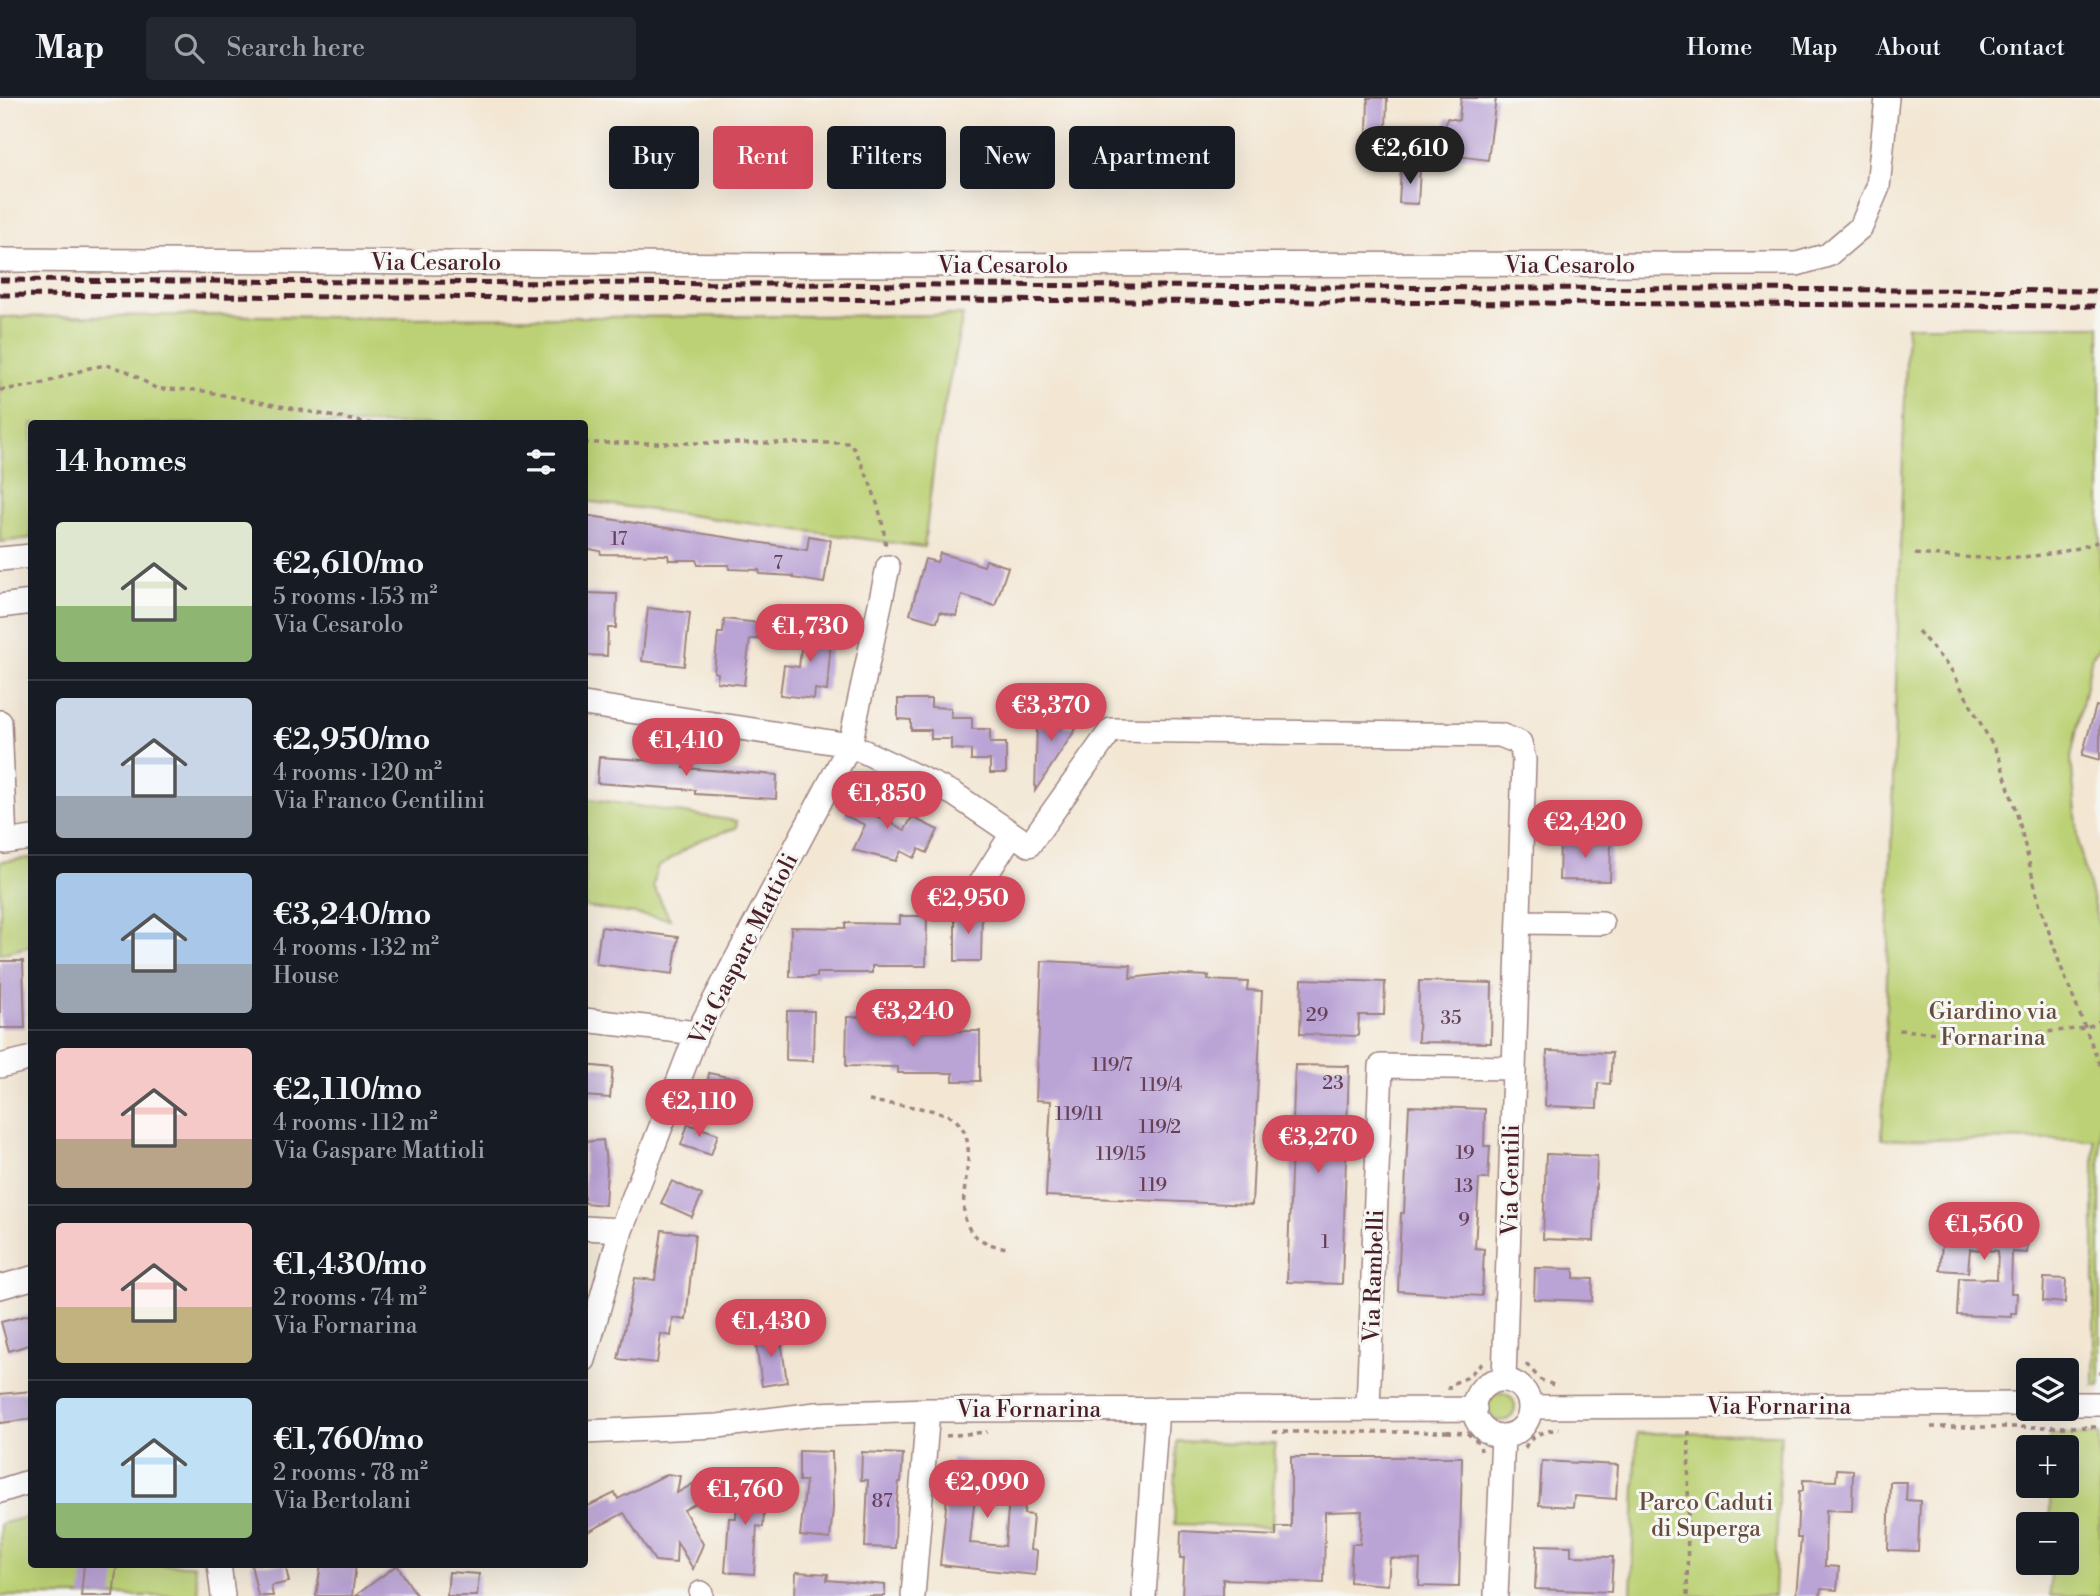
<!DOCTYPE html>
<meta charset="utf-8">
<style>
body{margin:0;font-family:"Libre Bodoni",serif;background:#242831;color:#f1f3f6;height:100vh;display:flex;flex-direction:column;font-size:26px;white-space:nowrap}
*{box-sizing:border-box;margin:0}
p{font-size:23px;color:#9ea1a6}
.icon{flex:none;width:38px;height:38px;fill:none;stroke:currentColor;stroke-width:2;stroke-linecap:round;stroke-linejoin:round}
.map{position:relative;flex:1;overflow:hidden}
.side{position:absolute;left:28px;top:322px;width:560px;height:1148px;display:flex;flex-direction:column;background:#171b24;border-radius:7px;box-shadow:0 7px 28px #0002}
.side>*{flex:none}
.banner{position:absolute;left:609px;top:28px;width:665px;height:63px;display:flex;gap:14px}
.fabs{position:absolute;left:2016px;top:1260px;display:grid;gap:14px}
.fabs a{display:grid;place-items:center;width:63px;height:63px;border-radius:7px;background:#171b24;box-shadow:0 7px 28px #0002;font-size:35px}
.price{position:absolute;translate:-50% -60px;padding:0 16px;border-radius:24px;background:#d1495b;color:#fff;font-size:23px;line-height:46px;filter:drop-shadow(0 2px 4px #0008)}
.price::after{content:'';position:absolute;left:50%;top:42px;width:21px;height:16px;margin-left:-10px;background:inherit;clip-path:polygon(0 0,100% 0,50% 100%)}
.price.selected{background:#222;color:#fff}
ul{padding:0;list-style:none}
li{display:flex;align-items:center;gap:21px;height:175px;padding:0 28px}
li+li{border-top:2px solid #363941}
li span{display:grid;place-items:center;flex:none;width:196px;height:140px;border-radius:7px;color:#555}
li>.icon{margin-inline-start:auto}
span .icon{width:84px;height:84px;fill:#fffc;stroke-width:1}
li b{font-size:30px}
h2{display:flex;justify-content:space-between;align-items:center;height:84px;padding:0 28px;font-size:30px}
.chip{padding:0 24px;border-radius:7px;background:#171b24;box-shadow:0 7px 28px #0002;font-size:24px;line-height:63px}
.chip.selected{background:#d1495b;color:#fff}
header{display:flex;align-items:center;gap:42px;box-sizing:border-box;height:98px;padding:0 35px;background:#171b24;border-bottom:2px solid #363941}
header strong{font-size:33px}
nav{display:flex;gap:38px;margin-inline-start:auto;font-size:24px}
.search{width:490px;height:63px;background:#242831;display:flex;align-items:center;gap:18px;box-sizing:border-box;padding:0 24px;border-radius:7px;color:#9ea1a6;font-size:26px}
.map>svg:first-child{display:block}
.green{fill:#bcd175;stroke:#837850;stroke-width:2}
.building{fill:#baa3d5;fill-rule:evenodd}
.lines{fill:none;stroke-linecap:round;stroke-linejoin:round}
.minor-casing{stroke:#9e8380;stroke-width:26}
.path{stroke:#9e8380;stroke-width:3.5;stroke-dasharray:5 5;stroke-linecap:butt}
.minor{stroke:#fff;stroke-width:23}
.rail{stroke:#4a1f2b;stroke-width:5;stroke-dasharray:10 5;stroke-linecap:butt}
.labels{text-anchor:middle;stroke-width:6;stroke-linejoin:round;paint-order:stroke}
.number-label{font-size:19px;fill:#664056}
.street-label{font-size:23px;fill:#4a1f2b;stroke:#f6f6f2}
.park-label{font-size:23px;fill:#664c3e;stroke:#f6f6f2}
</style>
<header>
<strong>Map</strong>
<div class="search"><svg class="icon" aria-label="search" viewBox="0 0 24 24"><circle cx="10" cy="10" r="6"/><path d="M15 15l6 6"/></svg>Search here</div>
<nav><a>Home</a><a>Map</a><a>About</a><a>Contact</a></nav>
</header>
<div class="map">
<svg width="2100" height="1498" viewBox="0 0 2100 1498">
<rect width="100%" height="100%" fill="#f6f6f2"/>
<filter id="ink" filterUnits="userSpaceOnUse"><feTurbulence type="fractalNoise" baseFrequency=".0143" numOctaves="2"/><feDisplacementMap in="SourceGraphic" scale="14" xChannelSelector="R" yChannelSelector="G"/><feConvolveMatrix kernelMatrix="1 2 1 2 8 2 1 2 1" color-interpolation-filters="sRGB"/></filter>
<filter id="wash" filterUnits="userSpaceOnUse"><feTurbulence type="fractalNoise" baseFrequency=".00686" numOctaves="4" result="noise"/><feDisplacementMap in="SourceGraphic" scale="28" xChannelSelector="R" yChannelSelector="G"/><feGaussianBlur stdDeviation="1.57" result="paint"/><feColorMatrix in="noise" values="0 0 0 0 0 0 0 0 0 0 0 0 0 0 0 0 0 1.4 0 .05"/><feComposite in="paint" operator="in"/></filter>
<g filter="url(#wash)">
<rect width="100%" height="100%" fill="#f3e7d4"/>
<path class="green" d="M201 217 389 220 963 217 936 348 924 449 585 403 584 326H32L31 440 0 444V219Z
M1907 228H2100V549L2092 558 2071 660 2079 748 2100 832V1288H2094V1042L1882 1041Z
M585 701H591L737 723 736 730 700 742 657 770 653 788 670 821 585 809Z
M31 760V848L0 856V764Z
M1487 1309a14 14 0 1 1 28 0a14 14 0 1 1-28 0Z
M1637 1335 1781 1336 1774 1498H1631Z
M2100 1336V1498H2050V1465H2067V1426H2050V1388H2067V1349H2050V1337Z
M1177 1343 1275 1346 1272 1429 1174 1426Z
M31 1418 32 1466 194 1467 199 1498H0V1426Z"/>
<g id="blocks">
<path class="building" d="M1368 0H1387L1385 60H1370L1371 35H1367Z
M1461 0H1496L1488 62 1441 56 1447 20 1459 22Z
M1401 69 1420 70 1418 106 1399 105Z
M584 417 807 452 809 438 831 442 824 485 793 480V478L760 476 759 472 729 471V467H698L696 462H669L668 457 601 456 600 453 584 450Z
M940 455 984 468 986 462 1008 469 995 508 962 497 956 518 940 514 937 524 910 516 925 461 937 464Z
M584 495 617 496 616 530H608L607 558 584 557Z
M648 510 690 515 684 568 642 563Z
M724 521 759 525 758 541H750L744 587 717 584 718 575 714 574 718 535H723Z
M804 525 832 528 827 593 815 591 814 601 780 597 784 567 799 569Z
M898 601H931V609L951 610V620H972V631H990V645H1006V675H990V662H971V652L951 651V641H931V632H911V622L898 621Z
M2096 608 2100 609V662L2082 657Z
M1049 612H1066L1065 628 1077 629 1035 693 1037 627 1049 628Z
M599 659 685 665 684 670 777 677 776 701 695 696V692L597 685Z
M858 691 883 704 876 718 905 732 912 719 938 732 927 755 919 751 914 760 901 753 896 763 853 752 865 727 844 717Z
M1560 742 1611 743 1610 783 1559 782Z
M955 813 982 814 981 863H955Z
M900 818H927L926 868H872V875H817V879H790L791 829 845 830V825L900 826Z
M601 829 678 839 673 876 596 866Z
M0 863H23L25 930H0Z
M1042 863 1131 867 1130 880 1165 876 1209 878 1208 882 1248 884 1247 892 1262 893 1252 1107 1046 1098 1051 1003 1036 1002Z
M1302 881 1385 884 1384 917H1359L1358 938 1300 936Z
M1419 883 1492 885 1491 945 1418 944Z
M787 913H814L813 963 786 962Z
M847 919H874V926H926L925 933H980V983H953V975H898V969L846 968Z
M1547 953 1612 955 1610 986 1598 985 1597 1010 1545 1008Z
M584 967 613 970 610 1000 584 998Z
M1295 967 1349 968 1342 1186 1287 1184Z
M709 975 737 981 733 1005 705 1000Z
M1409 1008 1485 1011 1484 1048H1490L1488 1081H1479L1475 1150 1484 1151 1482 1198 1398 1193 1401 1115H1404Z
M688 1026 718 1036 711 1057 681 1047Z
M603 1042 607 1072 605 1107 584 1105V1044Z
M1546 1056 1597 1058 1594 1143 1543 1141Z
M672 1083 702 1097 692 1119 661 1105Z
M1944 1118 2029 1124 2027 1155 2012 1154 2011 1195H2017L2016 1215H2011V1219L1957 1217 1959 1180 1997 1181 1998 1153 1970 1151 1968 1174 1940 1172Z
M662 1132 695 1136 686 1222 673 1220 671 1238 661 1236 657 1265 618 1261 635 1180 655 1182Z
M1535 1170 1574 1171V1180L1593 1181 1592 1203 1534 1201Z
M2044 1180 2066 1181 2065 1205 2043 1203Z
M32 1216V1246L9 1253 1 1224Z
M780 1235 787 1284 762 1288 755 1238Z
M32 1293V1321L0 1325V1296Z
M799 1353 832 1354 833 1410 830 1441 800 1438 806 1383H799Z
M862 1354 903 1356 901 1384H899L896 1410 895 1450 865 1449 868 1382H861Z
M1291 1359H1462L1459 1489 1419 1488 1420 1462 1390 1460 1388 1487 1350 1484 1352 1446H1360L1362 1413 1325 1414 1324 1485 1223 1481V1498H1182L1184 1460H1180L1181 1433 1276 1438V1429H1291Z
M951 1361 1017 1367 1015 1387 1027 1389 1024 1416 1033 1417 1030 1452 1037 1453 1035 1477 940 1467ZM975 1397 1009 1400 1005 1448 970 1445Z
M1542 1363 1618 1367 1616 1401 1574 1398 1573 1409 1539 1407Z
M1837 1371 1853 1372 1852 1413 1826 1412 1825 1468 1839 1469 1837 1492 1821 1491 1820 1498H1796L1801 1440H1797L1799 1393H1803V1382L1836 1383Z
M667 1376 680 1378 677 1395 701 1381 704 1401 684 1412 703 1446 693 1471 677 1444 676 1465 655 1463 624 1415 584 1436V1410L615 1395 618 1401Z
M738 1381 766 1383 763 1429 757 1428 754 1476 725 1474 729 1420H736Z
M1890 1384H1907L1906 1402 1920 1403 1918 1453 1888 1452Z
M1537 1447 1571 1448V1458L1613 1459 1611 1494 1535 1491Z
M84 1466H117L113 1498H81Z
M251 1466H285L289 1484 271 1488 273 1498H258Z
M321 1466H356L352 1498H316Z
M397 1467 417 1498H355Z
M449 1474 479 1476 477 1498H447Z
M796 1474 828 1476 827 1482 885 1487V1498H795Z"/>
</g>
</g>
<g filter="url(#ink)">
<use href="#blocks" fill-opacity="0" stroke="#9e8380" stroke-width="2"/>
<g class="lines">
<g class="minor-casing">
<path id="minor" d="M0 162 767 167 1797 166 1828 157 1861 129 1878 89 1887 0
M0 461 32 458
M0 508 32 504
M584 606 850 647 954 696 1029 747 1111 632 1500 637 1520 645 1524 662 1504 1282
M0 624 5 744 32 740
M981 785 1012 736
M1519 824 1602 825
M584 922 697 935
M0 968 32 960
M584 1130 621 1132
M0 1189 32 1180
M584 1262 621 1132 697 935 850 647 888 469
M1474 1310a28 28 0 1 1 56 0a28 28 0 1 1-56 0Z
M2067 1306H2100
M1530 1309 2028 1306
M1368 1310 1381 968 1513 970
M584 1334 718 1328 816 1316 928 1312 1475 1311
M0 1393 32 1383
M219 1466 223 1498
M701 1498V1495
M913 1498 928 1312
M1144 1498 1157 1311
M1496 1498 1503 1338"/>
</g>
<path class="path" d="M0 292 38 287 89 270 106 267 127 273 157 291 198 292 372 326
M584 345H851C869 378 883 414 886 451
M1915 456C1976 461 2041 465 2100 443
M1918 533 1952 573 1999 659 2019 723 2039 805 2061 869 2100 967
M1899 932 1996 939 2085 930 2100 923
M869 1003C887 1006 940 1010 953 1020 998 1053 920 1139 1008 1150
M1526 1266 1541 1282 1556 1288
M2099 1274H2100
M1449 1292V1287L1466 1280 1484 1264
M1931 1329H2100
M1449 1332V1334L1467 1335 1480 1346 1481 1353
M1273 1334H1449
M946 1338 987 1334
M1525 1350C1531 1336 1545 1333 1559 1331
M1687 1498 1689 1329"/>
<use href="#minor" class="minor"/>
<path class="rail" d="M0 182 2100 193
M0 197 2100 208"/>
</g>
</g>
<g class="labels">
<g class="number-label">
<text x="619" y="447">17</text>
<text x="778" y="471">7</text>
<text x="1317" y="923">29</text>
<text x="1451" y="926">35</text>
<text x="1112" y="973">119/7</text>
<text x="1333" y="991">23</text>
<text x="1161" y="993">119/4</text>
<text x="1079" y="1022">119/11</text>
<text x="1160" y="1035">119/2</text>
<text x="1465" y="1061">19</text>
<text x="1121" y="1062">119/15</text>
<text x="1153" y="1093">119</text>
<text x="1464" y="1094">13</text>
<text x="1464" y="1128">9</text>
<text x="1325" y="1150">1</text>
<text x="882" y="1409">87</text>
</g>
<g class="street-label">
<text x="436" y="172">Via Cesarolo</text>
<text x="1003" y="175">Via Cesarolo</text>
<text x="1570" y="175">Via Cesarolo</text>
<text transform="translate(743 851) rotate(-63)" y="8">Via Gaspare Mattioli</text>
<text transform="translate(1510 1082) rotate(-89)" y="8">Via Gentili</text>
<text transform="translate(1373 1178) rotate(-88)" y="8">Via Rambelli</text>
<text x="1779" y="1316">Via Fornarina</text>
<text x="1029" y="1319">Via Fornarina</text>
</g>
<g class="park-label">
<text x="1993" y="921">Giardino via<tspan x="1993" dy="26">Fornarina</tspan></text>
<text x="1706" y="1412">Parco Caduti<tspan x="1706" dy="26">di Superga</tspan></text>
</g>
</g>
</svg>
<div class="fabs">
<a><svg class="icon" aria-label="layers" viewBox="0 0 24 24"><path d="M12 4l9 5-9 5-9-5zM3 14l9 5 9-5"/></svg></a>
<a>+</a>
<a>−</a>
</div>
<b class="price selected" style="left:1410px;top:88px">€2,610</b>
<b class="price" style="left:810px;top:566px">€1,730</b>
<b class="price" style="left:1051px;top:645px">€3,370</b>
<b class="price" style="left:686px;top:680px">€1,410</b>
<b class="price" style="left:887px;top:733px">€1,850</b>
<b class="price" style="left:1585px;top:762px">€2,420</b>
<b class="price" style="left:968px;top:838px">€2,950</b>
<b class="price" style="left:913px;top:951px">€3,240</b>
<b class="price" style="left:699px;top:1041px">€2,110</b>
<b class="price" style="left:1318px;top:1077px">€3,270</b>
<b class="price" style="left:1984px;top:1164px">€1,560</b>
<b class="price" style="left:771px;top:1261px">€1,430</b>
<b class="price" style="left:987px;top:1422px">€2,090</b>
<b class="price" style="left:745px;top:1429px">€1,760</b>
<div class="banner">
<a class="chip">Buy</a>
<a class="chip selected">Rent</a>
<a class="chip">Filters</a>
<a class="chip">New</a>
<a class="chip">Apartment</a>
</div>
<section class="side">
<h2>14 homes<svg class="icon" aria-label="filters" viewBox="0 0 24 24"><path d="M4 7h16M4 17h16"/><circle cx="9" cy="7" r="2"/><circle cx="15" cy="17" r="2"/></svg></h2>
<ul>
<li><span style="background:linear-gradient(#dfe7d0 60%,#8fb573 0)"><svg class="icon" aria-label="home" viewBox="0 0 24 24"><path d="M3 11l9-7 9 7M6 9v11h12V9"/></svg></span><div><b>€2,610/mo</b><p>5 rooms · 153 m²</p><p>Via Cesarolo</p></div></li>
<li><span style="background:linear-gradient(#c9d6e8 70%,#9aa5b1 0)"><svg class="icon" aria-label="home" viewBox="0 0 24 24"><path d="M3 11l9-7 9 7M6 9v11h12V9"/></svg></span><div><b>€2,950/mo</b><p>4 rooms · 120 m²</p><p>Via Franco Gentilini</p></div></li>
<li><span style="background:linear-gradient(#a9c7e8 65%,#9aa5b1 0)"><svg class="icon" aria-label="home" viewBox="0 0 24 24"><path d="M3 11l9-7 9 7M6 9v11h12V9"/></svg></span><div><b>€3,240/mo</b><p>4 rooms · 132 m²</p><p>House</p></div></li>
<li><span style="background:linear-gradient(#f6c9c9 65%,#b9a48a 0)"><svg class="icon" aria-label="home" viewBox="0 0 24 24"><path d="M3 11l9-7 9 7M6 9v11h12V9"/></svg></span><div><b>€2,110/mo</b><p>4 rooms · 112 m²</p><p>Via Gaspare Mattioli</p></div></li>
<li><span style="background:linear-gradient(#f6c9c9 60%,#c2b280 0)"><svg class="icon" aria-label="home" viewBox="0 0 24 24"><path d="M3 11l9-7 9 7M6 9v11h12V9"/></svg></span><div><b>€1,430/mo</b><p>2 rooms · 74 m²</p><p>Via Fornarina</p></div></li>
<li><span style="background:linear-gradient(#bfe0f5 75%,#8fb573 0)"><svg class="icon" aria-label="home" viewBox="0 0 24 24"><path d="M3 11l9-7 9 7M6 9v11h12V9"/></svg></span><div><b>€1,760/mo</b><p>2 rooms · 78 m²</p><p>Via Bertolani</p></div></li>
</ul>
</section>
</div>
